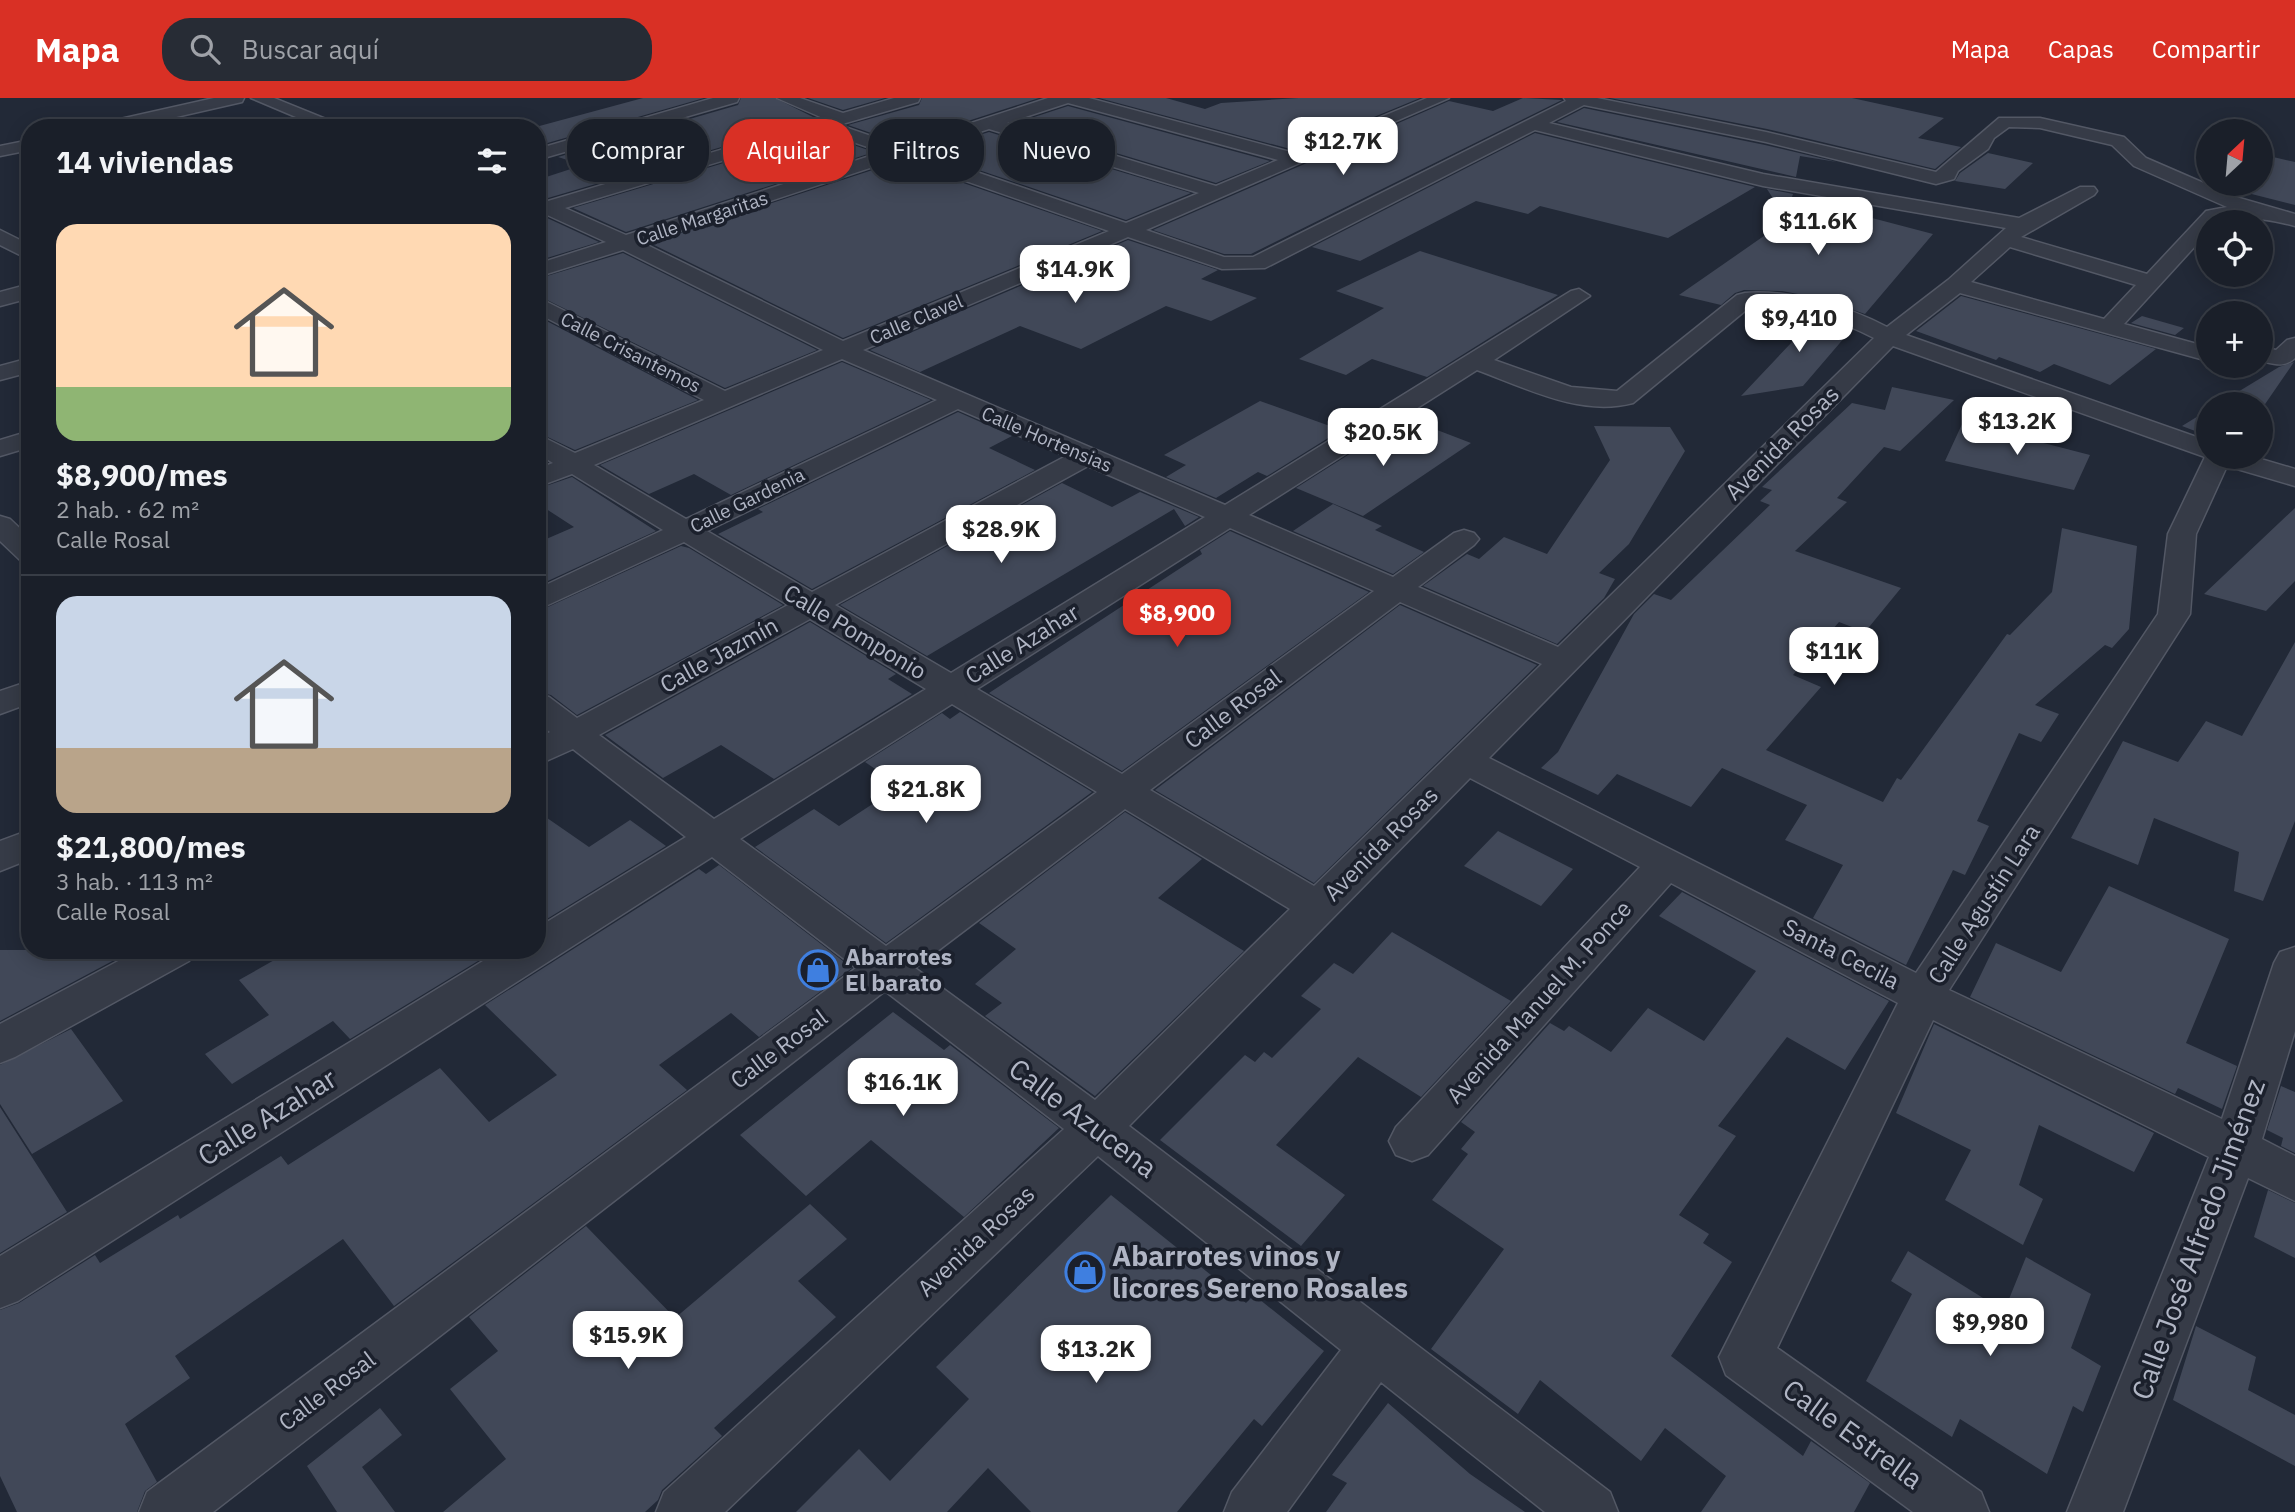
<!DOCTYPE html>
<html lang="es">
<meta charset="utf-8">
<style>
body{margin:0;font-family:"IBM Plex Sans",sans-serif;background:#272c35;color:#f1f3f6;height:100vh;display:flex;flex-direction:column;font-size:26px;white-space:nowrap}
*{box-sizing:border-box;margin:0}
p{font-size:23px;color:#9fa2a8}
.icon{flex:none;width:38px;height:38px;fill:none;stroke:currentColor;stroke-width:2;stroke-linecap:round;stroke-linejoin:round}
.map{position:relative;flex:1;overflow:hidden}
.drawer{position:absolute;left:21px;top:21px;width:525px;height:840px;display:flex;flex-direction:column;background:#1a1f29;border-radius:28px;box-shadow:0 4px 18px #0003,0 0 0 2px #383d46}
.drawer>*{flex:none}
.banner{position:absolute;left:567px;top:21px;width:665px;height:63px;display:flex;gap:14px}
.needle{width:46px;rotate:26deg}
.buttons{position:absolute;left:2196px;top:21px;display:grid;gap:14px}
.buttons a{display:grid;place-items:center;width:77px;height:77px;border-radius:50%;background:#1a1f29;box-shadow:0 4px 18px #0003,0 0 0 2px #383d46;font-size:35px}
.price{position:absolute;translate:-50% -60px;padding:0 16px;border-radius:14px;background:#fff;color:#222;font-size:23px;line-height:46px;filter:drop-shadow(0 2px 4px #0008)}
.price::after{content:'';position:absolute;left:50%;top:42px;width:21px;height:16px;margin-left:-10px;background:inherit;clip-path:polygon(0 0,100% 0,50% 100%)}
.price.current{background:#d93025;color:#fff}
ul{padding:0;list-style:none}
li{display:grid;align-content:center;gap:14px;height:371px;padding:0 35px}
li+li{border-top:2px solid #383d46}
li span{display:grid;place-items:center;height:217px;border-radius:21px;color:#555}
li>.icon{margin-inline-start:auto}
span .icon{width:126px;height:126px;fill:#fffc;stroke-width:1}
li b{font-size:30px}
h2{display:flex;justify-content:space-between;align-items:center;height:84px;padding:0 35px;font-size:30px}
.tag{padding:0 24px;border-radius:28px;background:#1a1f29;box-shadow:0 4px 18px #0003,0 0 0 2px #383d46;font-size:24px;line-height:63px}
.tag.current{background:#d93025;color:#fff}
header{display:flex;align-items:center;gap:42px;box-sizing:border-box;height:98px;padding:0 35px;background:#d93025;color:#fff}
header strong{font-size:33px}
nav{display:flex;gap:38px;margin-inline-start:auto;font-size:24px}
.search{width:490px;height:63px;background:#272c35;display:flex;align-items:center;gap:18px;box-sizing:border-box;padding:0 24px;border-radius:28px;color:#9fa2a8;font-size:26px}
.map>svg:first-child{display:block}
.building{fill:#414858}
.lines{fill:none;stroke-linecap:round;stroke-linejoin:round}
.street-casing{stroke:#535865;stroke-width:3}
.street{fill:#363b47;fill-rule:evenodd}
.labels{text-anchor:middle;stroke-width:7;stroke-linejoin:round;paint-order:stroke}
.far-street-label{font-size:19px;fill:#b0b5c4;stroke:#1b202c}
.street-label{font-size:23px;fill:#b0b5c4;stroke:#1b202c}
.poi-label{font-size:23px;font-weight:bold;fill:#b0b5c4;stroke:#1b202c;text-anchor:start}
.near-street-label{font-size:28px;fill:#b0b5c4;stroke:#1b202c}
.near-poi-label{font-size:28px;font-weight:bold;fill:#b0b5c4;stroke:#1b202c;text-anchor:start}
</style>
<header>
<strong>Mapa</strong>
<div class="search"><svg class="icon" aria-label="search" viewBox="0 0 24 24"><circle cx="10" cy="10" r="6"/><path d="M15 15l6 6"/></svg>Buscar aquí</div>
<nav><a>Mapa</a><a>Capas</a><a>Compartir</a></nav>
</header>
<div class="map">
<svg width="2295" height="1414" viewBox="0 0 2295 1414">
<rect width="100%" height="100%" fill="#222937"/>
<path class="building" d="M643 0H704L537 48V30H532Z
M741 0H775L817 21 548 100 537 97V82L583 67 558 59 738 7Z
M808 0H885L843 12Z
M922 0H1039L900 45 848 27 919 7Z
M1099 0H1166L1205 11 1221 5 1299 0H1420L1294 52Z
M1523 0 1562 2 1251 156H1224L1153 132 1449 3 1493 13Z
M1610 0H1852L1944 20 1918 40 1961 49 1935 71 1767 31Z
M1068 8 1270 63 1216 85 1016 25Z
M1584 10 1765 47 1837 64 1800 58 1796 79 1557 24Z
M989 34 1191 95 1126 122 926 54Z
M1535 35 1755 89 1668 140 1540 108 1528 116 1476 103 1360 163 1312 149Z
M821 36 874 54 626 134 573 110Z
M1988 55 2033 65 2005 91 1955 83 1960 75Z
M2269 58 2295 64V107L2220 88 2261 86V63Z
M900 63 1102 133 843 240 650 145Z
M1767 91 1793 96 1792 99 1933 136 1865 216 1819 200 1782 193 1744 192 1735 195 1721 207 1679 197 1787 122Z
M545 119 599 144 537 163V120Z
M1128 142 1218 172 1201 181 1257 200 1211 223 1166 208 1081 251 1020 228 920 274 870 252Z
M1420 153 1558 197 1427 279 1372 261 1346 277 1299 261 1384 210 1336 193Z
M623 155 817 252 725 290 537 197V181Z
M1961 198 2156 251 2110 287 2054 266 2040 274 1999 259 1996 262 1916 233Z
M1752 211 1798 215 1851 232 1803 288 1741 298 1808 227 1749 213Z
M537 218 698 302 575 352 537 334Z
M2142 218 2184 230 2175 237 2131 225Z
M842 264 931 302 731 397 694 376 649 396 600 367Z
M2294 264 2261 312V306H2218L2279 269Z
M1892 289 1954 302 1900 353 1884 349 1837 400 1847 404 1795 453 1901 490 1865 534 1839 524 1793 577 1821 589 1766 652 1883 704 1897 680 1901 682 2007 536 2010 537 2052 494 2062 430 2137 448 2129 531 2112 550 2105 547 2035 607 2059 616 2041 644 2019 635 1977 723 1989 728 1965 777 1953 772 1906 867 1813 820 1843 767 1785 742 1807 707 1722 670 1691 709 1617 676 1598 697 1541 670 1558 654 1634 516 1654 496 1671 502 1770 407 1760 403 1772 392 1762 389 1852 305 1885 312Z
M1260 303 1341 332 1267 378 1258 374 1216 400 1166 379 1186 367 1164 357Z
M2208 312V338L2182 328Z
M958 314 1012 338 989 350 1035 372 812 491 718 436 763 414 758 411Z
M1411 322 1471 345 1363 418 1296 390 1370 343 1375 345Z
M1963 324 2090 357 2074 392 1945 363Z
M1594 328 1670 329 1685 353 1629 446 1599 475 1615 481 1604 500 1557 546 1423 488 1467 456 1479 461 1504 439 1547 456 1610 362Z
M572 379 656 433 537 488V445L574 429 537 405V391Z
M1062 385 1112 409 1140 394 1199 419 1185 428 1174 411 927 558 840 507Z
M1333 406 1382 428 1375 432 1424 454 1393 476 1293 433Z
M2295 410V483L2266 513 2204 496Z
M1230 433 1369 494 1122 673 989 595 1202 456 1200 452Z
M681 448 689 450 783 507 577 617 551 597 537 594V514Z
M1400 507 1537 567 1314 785 1155 692Z
M810 524 896 576 888 581 912 596 774 681 721 647 663 680 605 637Z
M2295 544V723L2263 803 2234 793 2239 754 2154 720 2138 767 2071 740 2123 643 2178 664 2206 623 2242 638Z
M960 614 1092 694 886 845 755 749 814 711 839 728 900 688 865 664 942 615 950 621Z
M537 713 589 749 630 722 666 748 537 827Z
M1125 714 1202 761 1158 800 1244 853 1095 998 985 918 1002 905 975 886 1016 851 979 825Z
M1498 733 1573 771 1541 808 1464 768Z
M719 767 852 870 759 939 731 915 659 967 687 992 394 1208 343 1141 175 1258 190 1280 125 1326 157 1384 145 1393 137 1414H17L0 1378V1212L19 1205 95 1157 100 1165 178 1117 180 1121 281 1058 288 1067 440 970 489 1024 557 977 485 907 699 771 706 776Z
M2109 788 2229 841 2186 945 2237 968 2222 1011 2178 990 2175 996 1970 899 1996 845 2061 874Z
M1682 794 1889 903 1845 972 1787 939 1718 1028 1736 1038 1679 1117 1709 1136 1703 1145 1732 1164 1671 1258 1803 1358 1811 1343 1870 1385 1854 1414H1701L1726 1378 1665 1330 1641 1363 1540 1282 1518 1316 1431 1251 1504 1151 1432 1102 1468 1056 1461 1051 1475 1034 1461 1024 1550 925 1564 933 1569 928 1611 954 1648 910 1704 943 1756 873 1659 818Z
M1392 834 1511 903 1421 999 1358 959 1276 1047 1345 1097 1301 1148 1160 1042 1245 957 1255 964 1264 954 1272 960 1321 911 1301 898 1334 865 1353 876Z
M0 852H133L0 923Z
M292 852H496L350 941 333 923 232 986 205 956 269 917 239 882Z
M893 914 944 952 950 947 1059 1030 964 1119 871 1042 806 1098 740 1037Z
M1934 926 2154 1035 2134 1074 2039 1027 2019 1087 2043 1101 2023 1147 1945 1102 1971 1052 1896 1015Z
M71 931 123 1003 32 1056 0 1006V967Z
M2281 988 2295 994V1055L2281 1048 2283 1040 2267 1032Z
M0 1009 67 1114 0 1155Z
M2268 1092 2295 1105V1160L2254 1139Z
M1111 1097 1246 1205 1254 1197 1324 1253 1262 1328 1254 1321 1177 1414H1031L988 1370 947 1414H796L859 1351 890 1383 969 1301 936 1269Z
M810 1106 847 1141 798 1183 836 1219 714 1330 722 1338 662 1392 658 1402 645 1414H443L506 1361 450 1291 498 1253 469 1219 586 1128 675 1220Z
M1908 1153 1999 1210 2005 1211 2026 1159 2091 1196 2071 1250 2101 1268 2083 1314 2073 1308 2047 1376 1960 1321 1952 1339 1866 1283 1912 1196 1891 1183Z
M2196 1228 2256 1259 2248 1292 2295 1317V1368L2173 1302Z
M1388 1305 1470 1376 1525 1414H1326L1347 1385 1332 1377Z
M380 1310 402 1337 362 1369 395 1414H337L307 1368Z"/>
<g class="lines">
<g class="street-casing">
<path id="street" d="M214 0H244L242 4 128 30H95L98 26Z
M251 0H274L348 30H322Z
M713 0H739L737 4 537 62V51Z
M777 0H800L843 15 894 0H920L918 4 839 27 900 48 1048 0H1089L1294 55 1427 0H1449L1146 132 1224 159H1253L1566 3 1564 0H1597L1766 34 1936 74 1999 20H2040L2124 39 2146 60 2236 99 2295 116V128C2272 122 2253 119 2230 120 2222 120 2217 124 2208 124V134L2124 226 2208 249V263L1960 195 1906 237 2208 343V359H2254L2295 371V388L2227 368 2196 436 2190 516 1949 892 2222 1021 2274 865 2280 854 2295 849V933L2262 1041 2295 1058V1103L2248 1080 2123 1414H2067L2209 1059 1933 922 1777 1250 1981 1394 1989 1414H1913L1726 1277 1719 1259 1898 905 1671 785 1428 1057 1412 1063 1396 1057 1389 1043 1396 1029 1640 769 1470 680 1129 1028 1610 1394 1618 1414H1545L1381 1284 1287 1414H1224L1232 1394 1341 1252 1098 1058 725 1414H656L664 1394 1064 1031 885 893 213 1414H139L147 1394 856 870 712 759 18 1203 0 1210V1158L501 852H537V830L686 739 573 651 537 667V641L550 634 537 624V596L549 599 577 620 788 507 684 444 537 512V491L663 432 572 376 537 389V371L553 365 537 355V336L575 355 704 302 537 215V199L725 293 823 252 623 152 537 179V166L606 144 545 116 537 118V99L548 103 825 21ZM1068 5 1278 62 1216 88 1007 25ZM1584 7 1766 44 1936 86 1954 81 1958 73 1988 51 1994 40 2009 29 2040 30 2112 47 2134 68 2227 109 2206 113 2147 176 2021 139 2094 97 2097 93 2094 89H2080L2019 120 1763 76 1549 25ZM989 31 1199 95 1126 125 918 54ZM1535 32 1763 88 2006 130 1948 182 1887 229C1845 207 1793 192 1745 195L1737 197 1617 293 1571 289 1494 262 1590 198 1579 191 1571 193 1225 407 863 252 1128 139 1222 171 1265 170ZM821 33 882 54 626 137 565 110ZM900 60 1109 133 843 243 643 145ZM2010 149 2136 187 2104 221 1971 184ZM1751 208C1793 206 1837 221 1874 240L1558 549 1418 489 1474 447 1479 441 1474 435 1464 432 1454 435 1393 479 1249 417 1477 272C1526 290 1580 319 1633 305ZM1893 248 2205 359 2168 436 2158 516 1916 875 1489 660ZM842 261 937 302 686 421 594 367ZM958 311 1066 358 812 494 707 433ZM1088 368 1205 419 951 575 835 507ZM1230 430 1374 493 1122 676 977 591ZM1400 504 1542 566 1314 788 1150 692ZM810 521 926 591 714 721 599 637ZM952 606 1097 694 886 848 740 741ZM1125 711 1290 811 1095 1002 915 870Z
M30 42V52L0 58V48Z
M0 132 30 147V162L0 147Z
M30 186V200L0 208V194Z
M2295 240V260C2284 270 2274 266 2261 263V249L2276 252 2287 242Z
M30 260V274L0 282V268Z
M30 333V349L0 358V342Z
M0 418 10 421 30 440V465L20 462 0 443Z
M30 583V605L0 616V593Z
M30 732V761L0 773V743Z
M139 852H195L189 863 15 959 0 965V926Z"/>
</g>
<use href="#street" class="street"/>
</g>
<defs>
<g id="shop-ring" transform="scale(2.0125)"><circle r="9.5" fill="#1b202c" stroke="#3f7fe0" stroke-width="1.5"/><path d="M-5-2.5h2.3a2.7 3.5 0 0 1 5.4 0H5L5.5 6h-11ZM-1.5-2.5h3a1.5 2.3 0 0 0-3 0Z" fill="#3f7fe0"/></g>
</defs>
<g fill-rule="evenodd">
<use href="#shop-ring" x="818" y="872"/>
<use href="#shop-ring" x="1085" y="1174"/>
</g>
<g class="labels">
<g class="far-street-label">
<text transform="translate(702 120) rotate(-18)" y="7">Calle Margaritas</text>
<text transform="translate(916 221) rotate(-23)" y="7">Calle Clavel</text>
<text transform="translate(631 254) rotate(27)" y="7">Calle Crisantemos</text>
<text transform="translate(1047 341) rotate(23)" y="7">Calle Hortensias</text>
<text transform="translate(747 402) rotate(-26)" y="7">Calle Gardenia</text>
</g>
<g class="street-label">
<text transform="translate(1782 345) rotate(-45)" y="8">Avenida Rosas</text>
<text transform="translate(855 534) rotate(31)" y="8">Calle Pomponio</text>
<text transform="translate(1022 546) rotate(-32)" y="8">Calle Azahar</text>
<text transform="translate(719 557) rotate(-29)" y="8">Calle Jazmín</text>
<text transform="translate(1233 611) rotate(-37)" y="8">Calle Rosal</text>
<text transform="translate(1381 746) rotate(-45)" y="8">Avenida Rosas</text>
<text transform="translate(1984 806) rotate(-57)" y="8">Calle Agustín Lara</text>
<text transform="translate(1841 856) rotate(27)" y="8">Santa Cecila</text>
<text transform="translate(1539 904) rotate(-48)" y="8">Avenida Manuel M. Ponce</text>
<text transform="translate(779 951) rotate(-37)" y="8">Calle Rosal</text>
<text transform="translate(976 1143) rotate(-43)" y="8">Avenida Rosas</text>
<text transform="translate(327 1293) rotate(-37)" y="8">Calle Rosal</text>
</g>
<g class="poi-label">
<text x="845" y="867">Abarrotes<tspan x="845" dy="26">El barato</tspan></text>
</g>
<g class="near-street-label">
<text transform="translate(267 1019) rotate(-32)" y="10">Calle Azahar</text>
<text transform="translate(1083 1020) rotate(37)" y="10">Calle Azucena</text>
<text transform="translate(2198 1141) rotate(-70)" y="10">Calle José Alfredo Jiménez</text>
<text transform="translate(1853 1336) rotate(36)" y="10">Calle Estrella</text>
</g>
<g class="near-poi-label">
<text x="1112" y="1168">Abarrotes vinos y<tspan x="1112" dy="32">licores Sereno Rosales</tspan></text>
</g>
</g>
</svg>
<div class="buttons">
<a><svg class="needle" viewBox="-14 -14 28 28"><path d="M0-13l5 13h-10z" fill="#e53935"/><path d="M0 13l5-13h-10z" fill="#9fa2a8"/></svg></a>
<a><svg class="icon" aria-label="locate" viewBox="0 0 24 24"><circle cx="12" cy="12" r="6"/><path d="M12 2v4M12 18v4M2 12h4M18 12h4"/></svg></a>
<a>+</a>
<a>−</a>
</div>
<b class="price" style="left:1343px;top:79px">$12.7K</b>
<b class="price" style="left:1818px;top:159px">$11.6K</b>
<b class="price" style="left:1075px;top:207px">$14.9K</b>
<b class="price" style="left:1799px;top:256px">$9,410</b>
<b class="price" style="left:2017px;top:359px">$13.2K</b>
<b class="price" style="left:1383px;top:370px">$20.5K</b>
<b class="price" style="left:1001px;top:467px">$28.9K</b>
<b class="price current" style="left:1177px;top:551px">$8,900</b>
<b class="price" style="left:1834px;top:589px">$11K</b>
<b class="price" style="left:926px;top:727px">$21.8K</b>
<b class="price" style="left:903px;top:1020px">$16.1K</b>
<b class="price" style="left:1990px;top:1260px">$9,980</b>
<b class="price" style="left:628px;top:1273px">$15.9K</b>
<b class="price" style="left:1096px;top:1287px">$13.2K</b>
<div class="banner">
<a class="tag">Comprar</a>
<a class="tag current">Alquilar</a>
<a class="tag">Filtros</a>
<a class="tag">Nuevo</a>
</div>
<section class="drawer">
<h2>14 viviendas<svg class="icon" aria-label="filters" viewBox="0 0 24 24"><path d="M4 7h16M4 17h16"/><circle cx="9" cy="7" r="2"/><circle cx="15" cy="17" r="2"/></svg></h2>
<ul>
<li><span style="background:linear-gradient(#ffd9b3 75%,#8fb573 0)"><svg class="icon" aria-label="home" viewBox="0 0 24 24"><path d="M3 11l9-7 9 7M6 9v11h12V9"/></svg></span><div><b>$8,900/mes</b><p>2 hab. · 62 m²</p><p>Calle Rosal</p></div></li>
<li><span style="background:linear-gradient(#c9d6e8 70%,#b9a48a 0)"><svg class="icon" aria-label="home" viewBox="0 0 24 24"><path d="M3 11l9-7 9 7M6 9v11h12V9"/></svg></span><div><b>$21,800/mes</b><p>3 hab. · 113 m²</p><p>Calle Rosal</p></div></li>
</ul>
</section>
</div>
